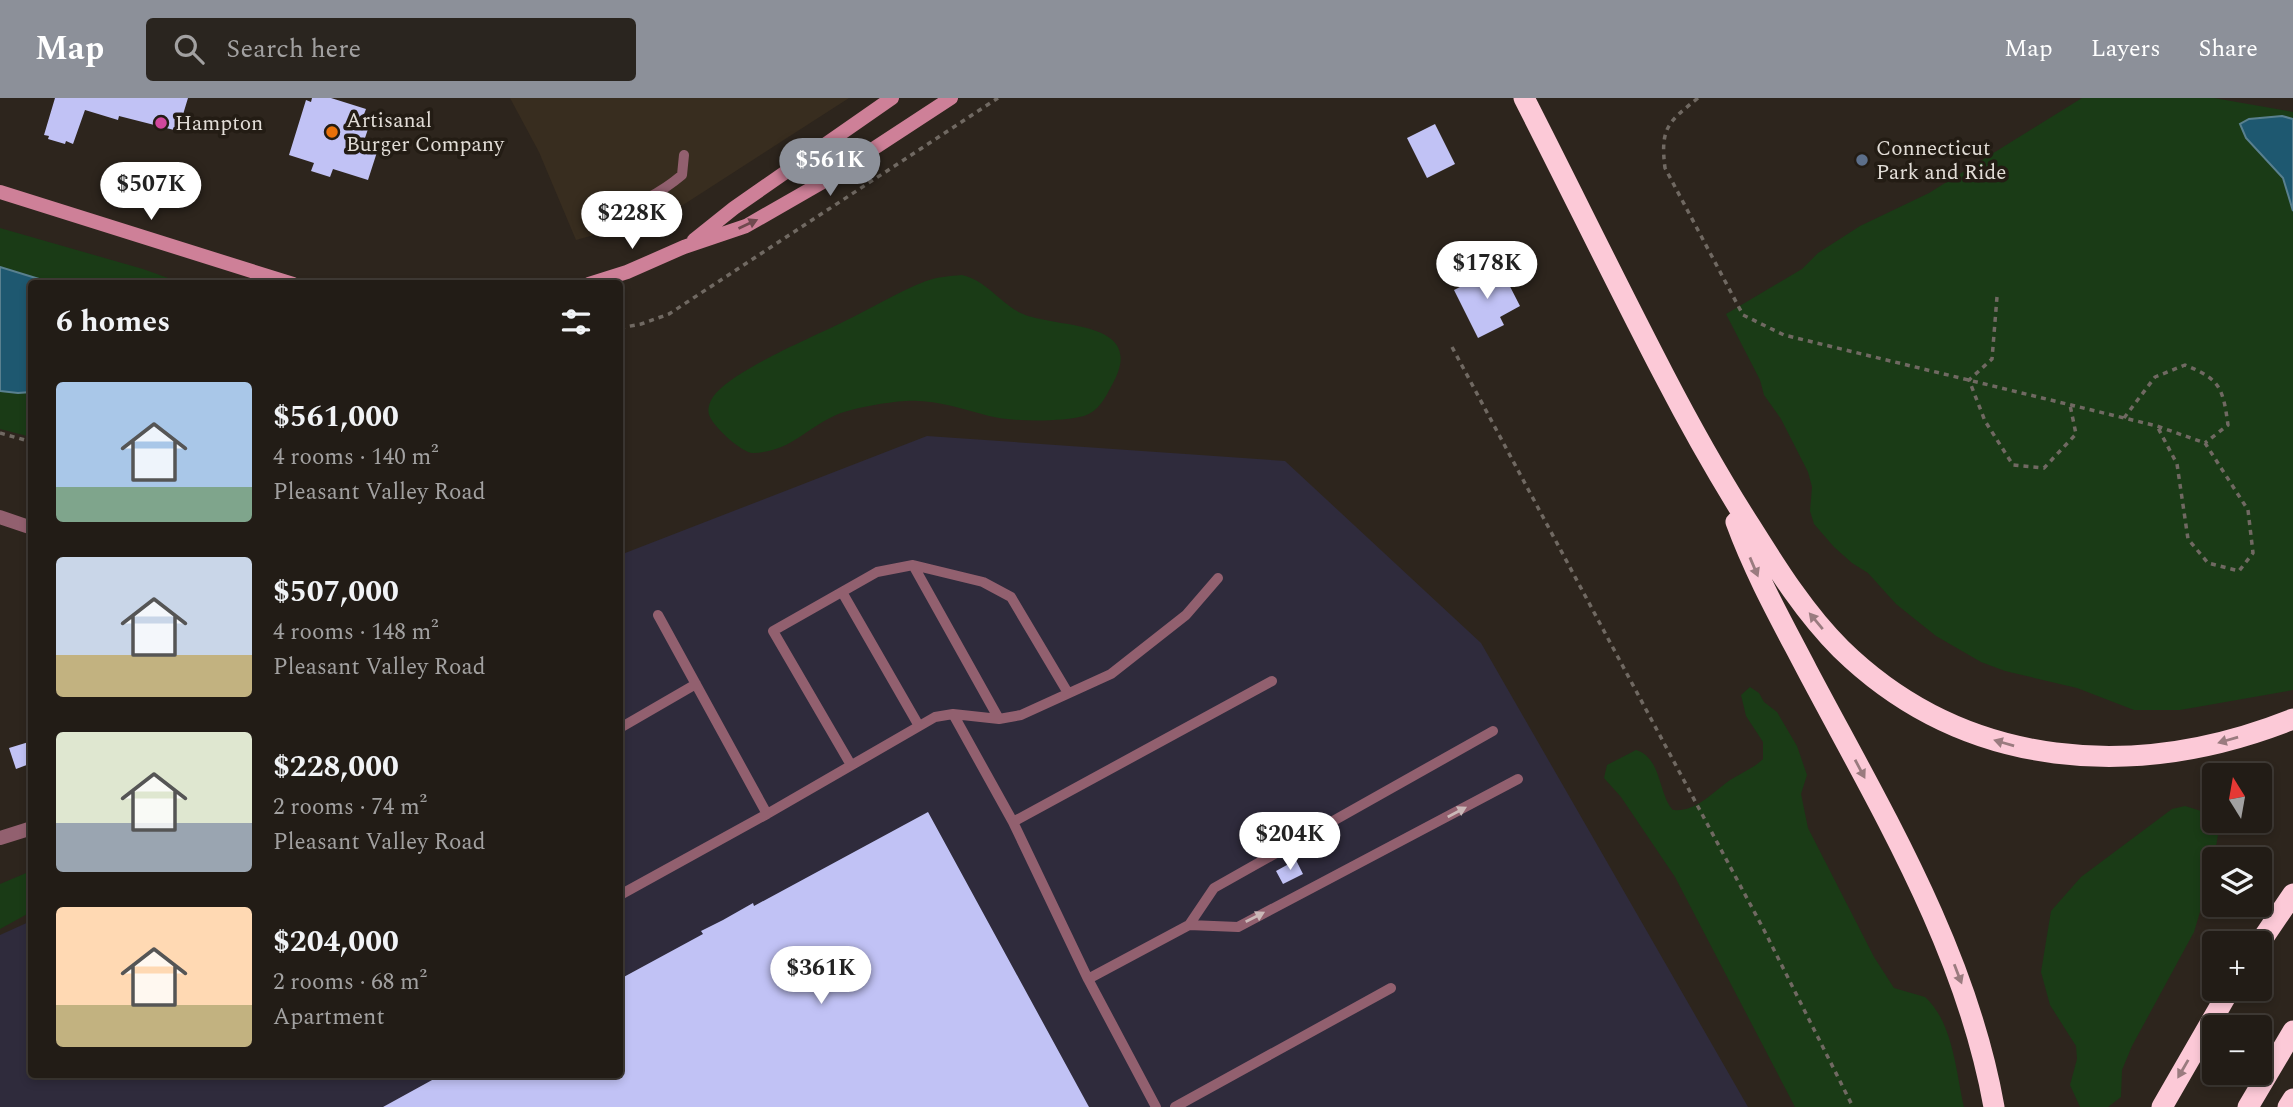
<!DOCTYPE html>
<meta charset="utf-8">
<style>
body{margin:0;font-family:Spectral,serif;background:#2a251f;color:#f1f3f6;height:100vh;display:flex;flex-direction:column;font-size:26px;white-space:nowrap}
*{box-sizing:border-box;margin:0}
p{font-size:23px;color:#a2a1a1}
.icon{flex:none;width:38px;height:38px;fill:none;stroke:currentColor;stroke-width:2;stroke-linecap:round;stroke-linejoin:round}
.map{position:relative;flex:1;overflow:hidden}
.panel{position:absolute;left:28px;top:182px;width:595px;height:798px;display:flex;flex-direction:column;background:#221c16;border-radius:7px;box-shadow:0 4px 10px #0003,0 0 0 2px #3f3a35}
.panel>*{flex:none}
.needle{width:46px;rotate:349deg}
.tools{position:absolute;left:2202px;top:665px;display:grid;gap:14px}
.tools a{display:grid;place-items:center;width:70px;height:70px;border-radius:7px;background:#221c16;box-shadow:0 4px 10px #0003,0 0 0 2px #3f3a35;font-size:35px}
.price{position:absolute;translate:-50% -60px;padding:0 16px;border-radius:24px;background:#fff;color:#222;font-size:23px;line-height:46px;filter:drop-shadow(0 2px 4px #0008)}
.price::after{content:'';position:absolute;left:50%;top:42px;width:21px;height:16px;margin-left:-10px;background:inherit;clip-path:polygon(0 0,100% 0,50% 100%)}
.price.current{background:#8c9099;color:#fff}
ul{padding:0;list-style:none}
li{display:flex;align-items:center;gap:21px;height:175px;padding:0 28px}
li span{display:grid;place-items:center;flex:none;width:196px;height:140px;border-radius:7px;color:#555}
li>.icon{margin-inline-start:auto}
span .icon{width:84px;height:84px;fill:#fffc;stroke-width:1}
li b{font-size:30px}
h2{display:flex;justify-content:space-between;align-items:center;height:84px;padding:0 28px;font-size:30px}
header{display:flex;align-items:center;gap:42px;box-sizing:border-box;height:98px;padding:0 35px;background:#8c9099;color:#fff}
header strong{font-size:33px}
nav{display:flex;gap:38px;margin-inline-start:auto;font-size:24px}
.search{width:490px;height:63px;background:#2a251f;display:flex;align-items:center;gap:18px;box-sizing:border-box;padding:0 24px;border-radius:7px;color:#a2a1a1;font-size:26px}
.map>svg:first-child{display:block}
.built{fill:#382d1f}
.industrial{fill:#2f2b3c}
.green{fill:#1a3b16}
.water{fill:#1e5870;stroke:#59808f;stroke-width:2}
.building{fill:#c1c2f5}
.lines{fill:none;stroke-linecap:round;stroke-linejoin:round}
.path{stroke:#706962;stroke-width:3.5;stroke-dasharray:5 5;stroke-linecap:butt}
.service{stroke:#92606f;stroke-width:10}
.minor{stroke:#92606f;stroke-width:14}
.secondary{stroke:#ce8098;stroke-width:14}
.motorway{stroke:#fcc9d7;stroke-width:21}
.oneway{fill:#70494f}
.oneway2{fill:#9a7b7f}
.oneway3{fill:#cab8b8}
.hotel-dot{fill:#d1479c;stroke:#231c14;stroke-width:2.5}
.food-dot{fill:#e8710a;stroke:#231c14;stroke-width:2.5}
.service-dot{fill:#5c6f8a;stroke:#231c14;stroke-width:2.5}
.labels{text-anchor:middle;stroke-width:7;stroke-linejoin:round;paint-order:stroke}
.poi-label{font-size:21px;fill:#e2ddd7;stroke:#231c14;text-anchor:start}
</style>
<header>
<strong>Map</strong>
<div class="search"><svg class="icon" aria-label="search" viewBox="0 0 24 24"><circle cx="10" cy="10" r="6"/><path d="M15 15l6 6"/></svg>Search here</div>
<nav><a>Map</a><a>Layers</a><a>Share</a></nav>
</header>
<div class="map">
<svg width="2293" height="1009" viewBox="0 0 2293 1009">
<rect width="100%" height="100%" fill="#2d251d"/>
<path class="built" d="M510 0H849L669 116 576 142 539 54Z"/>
<path class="industrial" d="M927 338 1285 363 1481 545 1748 1009H0V837L31 823 32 976H620V457Z"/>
<path class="green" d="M2082 0H2214L2293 14V592L2180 612H2134L2077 590 2005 573 1981 564 1936 538 1896 506 1868 475 1852 465 1834 449 1814 426 1810 413 1812 389 1808 374 1781 321 1764 297 1760 282 1726 216 1802 171 1818 155 1860 128 1929 95Z
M0 130 143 171 182 185H53L0 169Z
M962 177C988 183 1000 206 1023 216 1058 231 1149 221 1112 287 1105 300 1099 313 1084 318 1061 324 1013 324 989 318 963 311 934 301 906 303 888 304 850 310 834 318 804 332 789 354 753 355 742 355 715 330 710 319 706 311 710 302 716 295 740 269 811 240 845 223 872 210 898 194 926 183 937 179 950 178 962 177Z
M0 293 18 295 31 294V339L0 331Z
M1750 589 1759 595 1764 604 1777 614 1797 648 1807 677 1801 696 1808 730 1874 859 1894 890 1925 899C1953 924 1956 974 1964 1009H1795L1675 779 1621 699 1604 680 1607 667 1636 652C1662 660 1658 696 1673 712 1695 714 1710 697 1726 685 1738 676 1753 671 1763 661V644L1746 618 1741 597Z
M2185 708 2214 717 2219 731 2211 777 2194 834 2132 948 2122 972 2121 999 2108 1009H2080L2070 987 2077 961 2076 948 2050 907 2041 874 2051 813 2081 779 2172 711Z
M31 773V814L0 831V786Z"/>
<path class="water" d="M2282 18 2293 21V113L2283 80 2246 40 2240 26 2249 21Z
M0 169 52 185 32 186 31 294 18 295 0 293Z"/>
<path class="building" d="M55 0H188L178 33 119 18 118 22 85 12 73 46 66 43 65 46 48 41 49 38 44 37Z
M312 0H331L366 11 363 19 371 22 363 46 378 51 368 82 333 71 330 79 311 73 314 65 289 57 306 2 311 4Z
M1435 26 1455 66 1427 80 1407 40Z
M1500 169 1520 208 1500 219 1504 227 1478 240 1454 192Z
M32 643V665L16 671 9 650Z
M928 714 1089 1009H383L443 976H620V881L703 836 701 833 723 822 753 805 754 808Z
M1296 762 1303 776 1283 786 1276 773Z"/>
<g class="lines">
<path class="path" d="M1698 0C1668 24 1660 30 1665 70L1743 217 1784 237 2157 328 2205 345 2248 412 2253 455 2239 473 2208 465 2188 441 2177 366 2157 328
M1997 199 1992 261 1969 282 1985 323 2013 367 2044 370 2076 336 2070 307
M620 230 641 226 669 216 998 0
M1452 249 1764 832 1853 1009
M2124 320 2155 279 2185 267C2220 281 2223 290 2228 327L2205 345
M0 335 32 344"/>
<path class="service" d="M597 108 607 115C633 110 662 94 682 77L684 57
M913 467 999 621
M842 494 919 628
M658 517 767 716 935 619 953 616
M620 630 696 586
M851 667 773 533 877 474 913 467 983 484 1011 499 1068 595
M1013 724 953 616 999 621 1021 617 1111 576 1186 517 1218 480
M620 797 767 716
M1189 827 1238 829 1518 681
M1088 881 1013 724 1272 583
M1156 1009 1088 881 1189 827 1214 790 1493 633
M1175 1009 1391 890"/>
<path class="minor" d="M0 419 32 430
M0 740 32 730"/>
<path class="secondary" d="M0 94 293 186
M694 142 734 110 892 0
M589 186 627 174 684 149 746 128 821 85 951 0"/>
<path class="motorway" d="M1524 0C1571 92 1616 185 1664 277 1691 329 1719 379 1751 429 1778 472 1805 515 1841 551 1966 673 2137 683 2293 621
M1736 424C1755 476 1782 524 1807 572 1881 712 1966 851 1994 1009
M2259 846 2293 796
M2162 1009 2230 891
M2248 1009 2293 933
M2288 1009 2293 1001"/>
</g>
<defs><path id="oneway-solid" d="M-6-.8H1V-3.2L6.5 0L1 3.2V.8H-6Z" transform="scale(1.75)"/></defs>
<use class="oneway" href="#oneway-solid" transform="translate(748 126) rotate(-25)"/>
<g class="oneway2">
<use href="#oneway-solid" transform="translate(1754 469) rotate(67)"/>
<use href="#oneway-solid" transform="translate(1816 523) rotate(-130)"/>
<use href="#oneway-solid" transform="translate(2228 642) rotate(164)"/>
<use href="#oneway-solid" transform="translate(2004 645) rotate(-164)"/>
<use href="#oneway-solid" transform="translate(1860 671) rotate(62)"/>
<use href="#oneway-solid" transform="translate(1958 876) rotate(69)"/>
<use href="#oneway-solid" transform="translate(2183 971) rotate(120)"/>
</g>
<g class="oneway3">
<use href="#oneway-solid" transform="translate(1457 714) rotate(-28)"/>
<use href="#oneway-solid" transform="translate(1255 819) rotate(-27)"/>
</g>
<circle class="hotel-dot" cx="161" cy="25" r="7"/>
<circle class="food-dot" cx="332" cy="34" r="7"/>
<circle class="service-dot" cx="1862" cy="62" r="7"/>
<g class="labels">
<g class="poi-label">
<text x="346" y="29">Artisanal<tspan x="346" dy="24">Burger Company</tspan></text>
<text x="175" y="32">Hampton</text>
<text x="1876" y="57">Connecticut<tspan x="1876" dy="24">Park and Ride</tspan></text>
</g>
</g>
</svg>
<div class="tools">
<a><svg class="needle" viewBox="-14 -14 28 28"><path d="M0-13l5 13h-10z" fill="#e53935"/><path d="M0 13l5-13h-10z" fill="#a2a1a1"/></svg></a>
<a><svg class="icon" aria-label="layers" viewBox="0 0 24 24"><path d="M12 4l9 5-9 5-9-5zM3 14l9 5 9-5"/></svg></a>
<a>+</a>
<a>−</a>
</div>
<b class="price current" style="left:830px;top:100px">$561K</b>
<b class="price" style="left:151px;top:124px">$507K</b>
<b class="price" style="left:632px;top:153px">$228K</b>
<b class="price" style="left:1487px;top:203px">$178K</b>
<b class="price" style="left:1290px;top:774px">$204K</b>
<b class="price" style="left:821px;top:908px">$361K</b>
<section class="panel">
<h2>6 homes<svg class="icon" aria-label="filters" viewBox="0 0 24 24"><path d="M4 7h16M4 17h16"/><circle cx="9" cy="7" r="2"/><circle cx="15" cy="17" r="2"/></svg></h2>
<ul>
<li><span style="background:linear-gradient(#a9c7e8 75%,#7fa58c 0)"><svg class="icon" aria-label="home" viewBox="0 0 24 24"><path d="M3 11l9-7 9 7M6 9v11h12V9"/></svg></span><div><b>$561,000</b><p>4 rooms · 140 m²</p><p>Pleasant Valley Road</p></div></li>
<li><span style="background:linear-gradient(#c9d6e8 70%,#c2b280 0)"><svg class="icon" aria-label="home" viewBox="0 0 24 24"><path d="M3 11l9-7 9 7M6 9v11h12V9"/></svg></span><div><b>$507,000</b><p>4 rooms · 148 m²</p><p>Pleasant Valley Road</p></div></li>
<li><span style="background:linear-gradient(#dfe7d0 65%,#9aa5b1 0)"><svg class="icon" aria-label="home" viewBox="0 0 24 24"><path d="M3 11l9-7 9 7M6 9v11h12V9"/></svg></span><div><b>$228,000</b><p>2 rooms · 74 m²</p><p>Pleasant Valley Road</p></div></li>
<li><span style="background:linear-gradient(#ffd9b3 70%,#c2b280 0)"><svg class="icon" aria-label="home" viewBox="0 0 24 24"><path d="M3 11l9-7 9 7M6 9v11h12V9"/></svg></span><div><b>$204,000</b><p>2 rooms · 68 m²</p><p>Apartment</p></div></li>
</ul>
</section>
</div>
